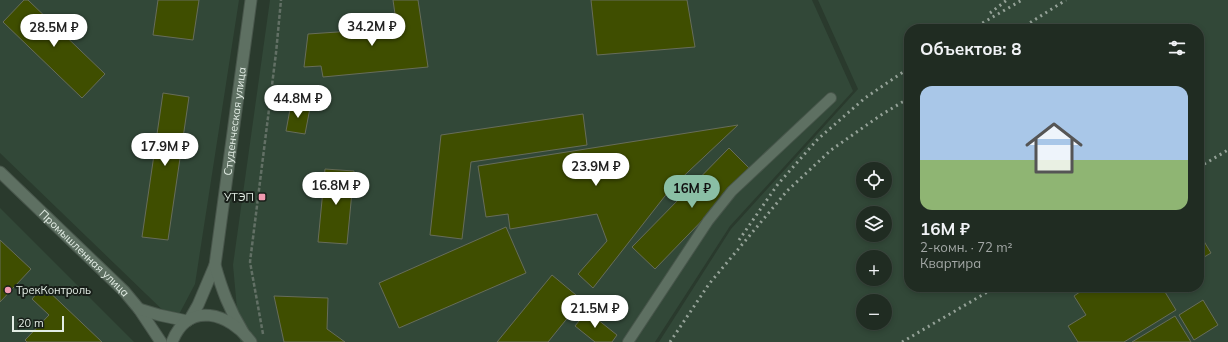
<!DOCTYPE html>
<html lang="ru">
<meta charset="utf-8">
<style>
body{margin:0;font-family:Mulish,sans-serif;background:#2d382f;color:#f1f3f6;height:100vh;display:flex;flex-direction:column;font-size:15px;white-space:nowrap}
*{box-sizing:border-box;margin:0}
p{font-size:13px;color:#a2a7a5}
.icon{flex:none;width:22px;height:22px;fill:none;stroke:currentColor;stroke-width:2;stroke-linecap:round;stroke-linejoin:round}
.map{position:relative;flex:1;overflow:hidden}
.sheet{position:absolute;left:904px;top:24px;width:300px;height:268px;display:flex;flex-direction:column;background:#202c22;border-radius:16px;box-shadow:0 2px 6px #0003,0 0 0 1px #3d4840}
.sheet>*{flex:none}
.buttons{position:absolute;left:856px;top:162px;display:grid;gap:8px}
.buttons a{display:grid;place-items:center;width:36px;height:36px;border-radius:50%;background:#202c22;box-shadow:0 2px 6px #0003,0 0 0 1px #3d4840;font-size:20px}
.scale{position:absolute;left:12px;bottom:10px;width:52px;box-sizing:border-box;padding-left:4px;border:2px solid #e3ede5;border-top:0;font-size:11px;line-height:14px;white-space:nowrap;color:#e3ede5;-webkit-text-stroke:3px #181f19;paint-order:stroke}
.price{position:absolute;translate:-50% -34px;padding:0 9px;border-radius:14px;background:#fff;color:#222;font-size:13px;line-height:26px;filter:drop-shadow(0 1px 2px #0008)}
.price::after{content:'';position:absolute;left:50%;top:24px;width:12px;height:9px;margin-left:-6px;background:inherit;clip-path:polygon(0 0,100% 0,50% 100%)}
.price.active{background:#8abfa5;color:#111}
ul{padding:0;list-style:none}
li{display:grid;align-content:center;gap:8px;height:212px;padding:0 16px}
li span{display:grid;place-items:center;height:124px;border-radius:12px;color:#555}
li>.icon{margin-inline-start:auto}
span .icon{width:72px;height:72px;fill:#fffc;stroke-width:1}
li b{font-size:17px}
h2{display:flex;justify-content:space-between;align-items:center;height:48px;padding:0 16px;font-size:17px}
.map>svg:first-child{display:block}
.built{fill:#324838;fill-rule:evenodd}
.building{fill:#3f4e00;stroke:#676d5a}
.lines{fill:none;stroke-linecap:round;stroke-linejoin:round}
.service-casing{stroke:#48564b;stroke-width:12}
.tertiary-casing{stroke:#48564b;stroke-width:13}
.secondary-casing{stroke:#48564b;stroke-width:13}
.path{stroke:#627065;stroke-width:2.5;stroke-dasharray:4 2;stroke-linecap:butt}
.service{stroke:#5e7062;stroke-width:10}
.tertiary{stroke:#5e7062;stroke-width:11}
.secondary{stroke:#5e7062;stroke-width:11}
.rail{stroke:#95a298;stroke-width:3;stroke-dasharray:2 4;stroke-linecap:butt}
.poi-dot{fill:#f19ab0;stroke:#181f19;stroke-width:1.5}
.labels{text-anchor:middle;stroke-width:4;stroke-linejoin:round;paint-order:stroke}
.street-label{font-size:11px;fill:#e3ede5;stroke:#181f19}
.poi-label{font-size:11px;fill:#e3ede5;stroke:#181f19;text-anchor:end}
</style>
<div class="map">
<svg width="1228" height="342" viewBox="0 0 1228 342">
<rect width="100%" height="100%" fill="#2a3a2d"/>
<path class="built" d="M0 0H239L195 284 175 322 0 153Z
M270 0H812L853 91 730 226 655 342H240L233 265Z
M818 0H1228V342H659L731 229 858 89ZM909 29H1199V287H909ZM863 169H885V191H863ZM863 213H885V235H863ZM863 257H885V279H863ZM863 301H885V323H863Z
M0 208 134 342H0Z"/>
<path class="building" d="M24 0H28L105 74 82 98 3 22Z
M158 0H199L193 40 153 35Z
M393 0H418L428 67 323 77 321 66 304 67 308 34 397 28Z
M591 0H687L695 47 597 55Z
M163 93 189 97 168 240 142 237Z
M291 104 310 108 305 134 286 131Z
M583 114 587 145 471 162 462 239 430 235 441 135Z
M738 125 672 187 593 288 578 274 607 241 597 214 510 229 508 214 486 217 478 166Z
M729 148 751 170 655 269 632 247Z
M325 169 354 171 347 244 318 242Z
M506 227 526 273 399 328 379 283Z
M1199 233 1211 253 1199 260Z
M0 240 31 269 0 302Z
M552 275 582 300 548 342H497Z
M43 286 102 342H27L25 340 49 315 32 299Z
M1087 287H1162L1176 310 1124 342H1078L1068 326 1086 315 1074 296Z
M274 296 328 298 327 329 345 342H284Z
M1203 300 1218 325 1194 340 1179 315Z
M587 311 617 335 612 342H595L575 326Z
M1175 316 1191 342H1132Z"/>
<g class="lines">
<g class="service-casing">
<path id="service" d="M628 342 708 221 732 191 831 98"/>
</g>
<g class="tertiary-casing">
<g id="tertiary">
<path id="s1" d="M0 172 124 291 139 309 161 342"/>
<path d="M139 309 159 315 187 321"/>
</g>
</g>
<g class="secondary-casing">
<g id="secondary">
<path d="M190 319 198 305 215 265"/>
<path id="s2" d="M243 332C229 309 222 290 215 265L251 0"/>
<path d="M172 342C188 300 230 313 251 342"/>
</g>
</g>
<path class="path" d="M263 334 250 262 276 53 281 0"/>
<use href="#service" class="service"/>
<use href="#tertiary" class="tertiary"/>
<use href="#secondary" class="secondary"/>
<path class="rail" d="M990 13 1007 0
M972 29 1022 0
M1020 29 1066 0
M1199 167 1228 150
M739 240 778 184 818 139 865 98 909 68
M670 342 709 284 787 191 831 150 881 115 909 98
M902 342 996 287"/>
</g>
<g class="poi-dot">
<rect x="258" y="193" width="8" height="8" rx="2"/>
<circle cx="8" cy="290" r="4"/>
</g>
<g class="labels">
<g class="street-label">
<text dy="4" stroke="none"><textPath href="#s2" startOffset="218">Студенческая улица</textPath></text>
<text dy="4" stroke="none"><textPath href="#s1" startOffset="117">Промышленная улица</textPath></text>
</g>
<g class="poi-label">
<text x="254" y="201">УТЭП</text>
<text x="16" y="294" text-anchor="start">ТрекКонтроль</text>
</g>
</g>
</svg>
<div class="buttons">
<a><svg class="icon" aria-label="locate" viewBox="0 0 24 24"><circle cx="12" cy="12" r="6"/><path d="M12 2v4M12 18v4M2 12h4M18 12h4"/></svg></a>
<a><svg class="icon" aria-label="layers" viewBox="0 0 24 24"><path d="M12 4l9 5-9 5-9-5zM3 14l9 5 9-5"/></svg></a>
<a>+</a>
<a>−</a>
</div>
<div class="scale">20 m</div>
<b class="price" style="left:372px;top:47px">34.2M ₽</b>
<b class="price" style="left:54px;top:48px">28.5M ₽</b>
<b class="price" style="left:298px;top:119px">44.8M ₽</b>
<b class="price" style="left:165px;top:167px">17.9M ₽</b>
<b class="price" style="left:596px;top:187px">23.9M ₽</b>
<b class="price" style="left:336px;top:206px">16.8M ₽</b>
<b class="price active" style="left:692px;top:209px">16M ₽</b>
<b class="price" style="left:595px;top:329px">21.5M ₽</b>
<section class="sheet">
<h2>Объектов: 8<svg class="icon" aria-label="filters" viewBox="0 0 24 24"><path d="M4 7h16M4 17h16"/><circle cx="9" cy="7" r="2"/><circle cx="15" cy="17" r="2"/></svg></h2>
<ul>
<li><span style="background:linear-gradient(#a9c7e8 60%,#8fb573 0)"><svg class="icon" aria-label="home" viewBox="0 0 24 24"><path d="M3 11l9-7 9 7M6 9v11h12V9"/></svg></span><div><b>16M ₽</b><p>2-комн. · 72 m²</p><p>Квартира</p></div></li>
</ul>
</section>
</div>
